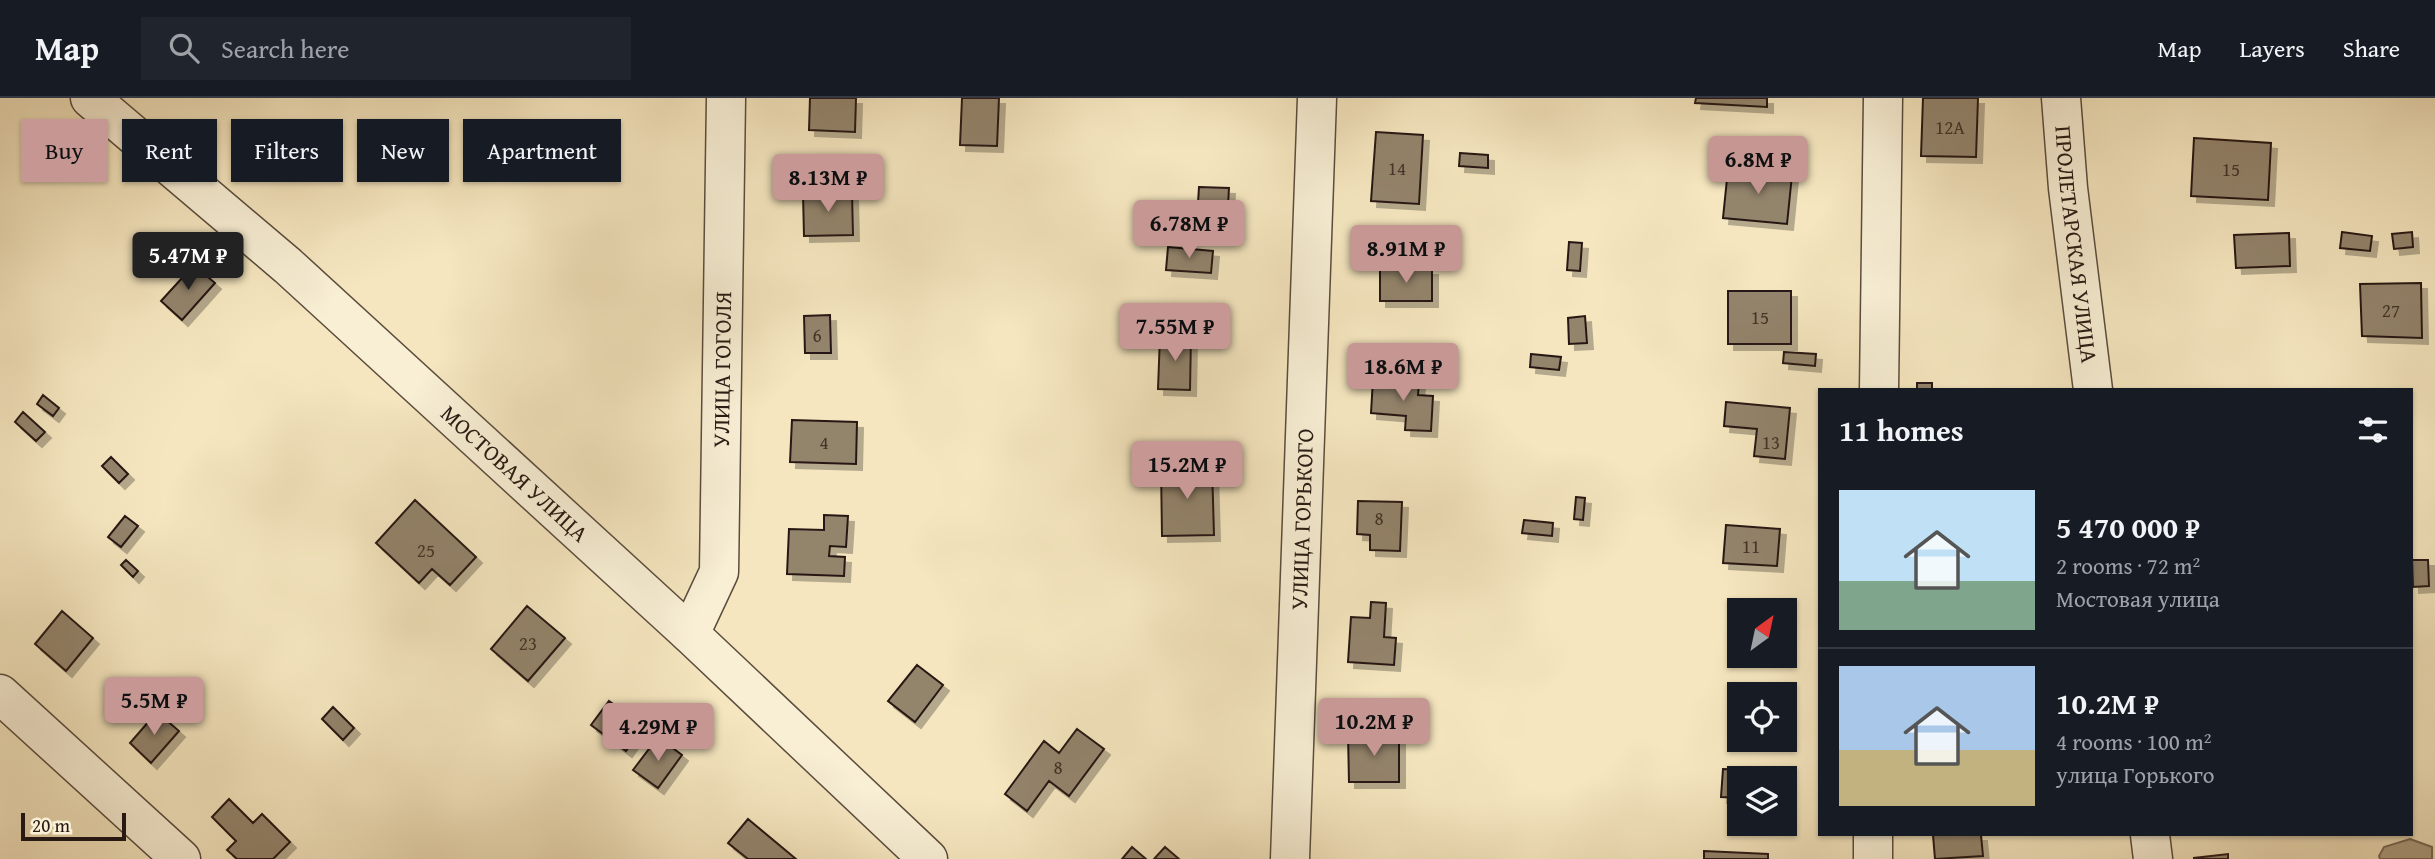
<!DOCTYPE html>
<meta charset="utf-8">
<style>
body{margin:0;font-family:"Gentium Book Plus",serif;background:#20242c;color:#f1f3f6;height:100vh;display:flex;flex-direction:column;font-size:26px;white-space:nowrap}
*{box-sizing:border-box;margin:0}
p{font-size:23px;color:#9ea1a6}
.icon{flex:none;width:38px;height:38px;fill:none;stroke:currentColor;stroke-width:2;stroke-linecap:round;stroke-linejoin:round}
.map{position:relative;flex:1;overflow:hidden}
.side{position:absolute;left:1818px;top:290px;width:595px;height:448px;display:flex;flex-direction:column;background:#171b24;border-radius:0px;box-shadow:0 2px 5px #0004}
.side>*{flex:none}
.guide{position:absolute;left:21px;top:21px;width:665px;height:63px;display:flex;gap:14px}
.needle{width:46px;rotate:33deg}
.tools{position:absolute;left:1727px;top:500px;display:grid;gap:14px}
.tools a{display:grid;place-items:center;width:70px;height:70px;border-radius:0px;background:#171b24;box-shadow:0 2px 5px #0004;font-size:35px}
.scale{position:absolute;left:21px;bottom:18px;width:105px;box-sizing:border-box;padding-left:7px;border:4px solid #281912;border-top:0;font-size:19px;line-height:24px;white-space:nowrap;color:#281912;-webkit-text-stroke:5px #f8efd5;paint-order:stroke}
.price{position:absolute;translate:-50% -60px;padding:0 16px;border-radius:7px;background:#c59692;color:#111;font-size:23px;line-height:46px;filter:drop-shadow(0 2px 4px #0008)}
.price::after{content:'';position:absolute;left:50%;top:42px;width:21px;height:16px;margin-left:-10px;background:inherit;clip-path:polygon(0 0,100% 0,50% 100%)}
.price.current{background:#222;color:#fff}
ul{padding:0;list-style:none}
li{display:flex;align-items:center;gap:21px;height:175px;padding:0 21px}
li+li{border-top:2px solid #363941}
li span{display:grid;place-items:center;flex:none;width:196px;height:140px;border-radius:0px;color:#555}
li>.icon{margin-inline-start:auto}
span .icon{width:84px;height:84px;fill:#fffc;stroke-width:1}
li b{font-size:30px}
h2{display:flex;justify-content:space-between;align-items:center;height:84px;padding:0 21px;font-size:30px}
.tag{padding:0 24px;border-radius:0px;background:#171b24;box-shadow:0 2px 5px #0004;font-size:24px;line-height:63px}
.tag.current{background:#c59692;color:#111}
header{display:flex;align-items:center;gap:42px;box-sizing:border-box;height:98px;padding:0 35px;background:#171b24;border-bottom:2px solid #363941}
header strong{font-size:33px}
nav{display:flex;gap:38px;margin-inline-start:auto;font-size:24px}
.search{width:490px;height:63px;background:#20242c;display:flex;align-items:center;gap:18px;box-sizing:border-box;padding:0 24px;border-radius:0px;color:#9ea1a6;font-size:26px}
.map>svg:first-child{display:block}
.water{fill:#afa084;stroke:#796a56;stroke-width:2}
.building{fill:#93846c;stroke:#281912;stroke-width:2;filter:url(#shadow)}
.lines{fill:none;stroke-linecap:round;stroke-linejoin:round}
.street-casing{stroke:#5b4c3d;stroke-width:41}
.street{stroke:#f8efd5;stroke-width:38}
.labels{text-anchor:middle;stroke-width:5;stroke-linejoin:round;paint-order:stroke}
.number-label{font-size:19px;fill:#433428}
.street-label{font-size:23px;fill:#281912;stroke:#f8efd5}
</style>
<header>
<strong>Map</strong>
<div class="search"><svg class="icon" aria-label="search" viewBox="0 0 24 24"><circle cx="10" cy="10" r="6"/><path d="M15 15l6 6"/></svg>Search here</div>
<nav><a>Map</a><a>Layers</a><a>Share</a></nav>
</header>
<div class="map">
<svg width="2435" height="761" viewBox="0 0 2435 761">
<defs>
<filter id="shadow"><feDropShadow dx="6" dy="6" stdDeviation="0" flood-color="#0004"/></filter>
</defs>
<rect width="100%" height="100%" fill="#f5e6bf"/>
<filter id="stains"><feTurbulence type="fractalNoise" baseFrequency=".00286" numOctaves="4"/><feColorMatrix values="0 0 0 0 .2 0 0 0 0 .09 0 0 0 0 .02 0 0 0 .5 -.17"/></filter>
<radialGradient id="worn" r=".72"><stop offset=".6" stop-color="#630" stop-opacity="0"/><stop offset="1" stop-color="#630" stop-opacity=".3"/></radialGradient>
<path class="water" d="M2410 741 2432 749V761H2380L2379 758 2384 749Z"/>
<path class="building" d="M810 0H856L855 34 809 32Z
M962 0H999L997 48 960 47Z
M1696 0H1767V9L1695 5Z
M1923 0H1978L1976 59 1921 58Z
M1376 34 1423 37 1419 106 1371 103Z
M2194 40 2271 45 2268 102 2191 98Z
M1460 55 1488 57V70L1459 68Z
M1728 71 1792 77 1787 126 1723 120Z
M1199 89 1229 90 1228 107 1198 105Z
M852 95 853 137 804 138 803 96Z
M2342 134 2372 138 2370 153 2340 150Z
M2412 134 2413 149 2394 151 2392 136Z
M2289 135 2290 168 2236 170 2234 137Z
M1569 144 1582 145 1580 173 1567 172Z
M1168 149 1213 153 1211 175 1166 172Z
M194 167 215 185 182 222 161 203Z
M1380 171H1432V203H1380Z
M2421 185 2422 240 2362 238 2360 186Z
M1728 193H1791V246H1728Z
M830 217 831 255H805L804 218Z
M1585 218 1587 245 1569 246 1568 220Z
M1160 238 1191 239 1190 292 1158 291Z
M1784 254 1816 256 1815 268 1783 265Z
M1531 256 1561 259 1559 272 1530 269Z
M1373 281 1419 284 1418 297 1433 298 1431 333 1405 332 1406 318 1371 315Z
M1917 285H1932V292H1917Z
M43 297 59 310 53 318 37 306Z
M1726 304 1790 310 1785 361 1754 358 1757 331 1724 328Z
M23 314 45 334 36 343 15 324Z
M792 322 857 324 856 366 790 364Z
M111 359 128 376 119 385 102 368Z
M1212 368 1214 437 1162 438 1161 369Z
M1576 399 1585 400 1583 422 1574 421Z
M415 402 476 459 450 487 432 471 419 485 376 445Z
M1358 403 1402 404 1400 453 1370 452V437L1357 436Z
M824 417 848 418 846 449 830 448 829 458 845 459 844 478 787 476 789 431 824 432Z
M125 418 138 428 121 449 108 439Z
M1524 422 1553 425 1552 438 1522 435Z
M1726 427 1780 431 1777 468 1723 465Z
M126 462 138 473 133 479 121 467Z
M2412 462H2428L2429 488 2413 489Z
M1371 504 1386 505 1384 539 1396 540 1394 567 1348 564 1351 519 1370 520Z
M527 508 565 540 528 583 491 551Z
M62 513 93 540 66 573 35 546Z
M1731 546H1740V558H1762V561H1730Z
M917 567 943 587 915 624 888 603Z
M609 603 644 628 626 653 591 627Z
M333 609 354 630 343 642 322 621Z
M157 614 179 633 151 665 130 645Z
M1077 631 1104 651 1069 698 1049 683 1027 713 1005 696 1044 643 1059 655Z
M1348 636H1399V684H1349Z
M658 639 682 657 658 690 633 672Z
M1723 671 1771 673 1770 681H1740V700L1721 699Z
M229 701 253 725 262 716 290 744 273 761H237L227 752 236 743 212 719Z
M748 721 796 761H748L728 745Z
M1933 737H1981L1983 758 1935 761Z
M1132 749 1146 761H1122Z
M1165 749 1179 761H1154Z
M1704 753 1768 756V761H1704Z
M2228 756V761H2194V760Z"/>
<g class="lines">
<g class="street-casing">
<g id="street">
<path id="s1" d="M90 0 288 168 690 536 928 761"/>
<path id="s2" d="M2061 0 2068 90 2093 292"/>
<path d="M1879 292 1883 0"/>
<path id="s3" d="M690 536 719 474 726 0"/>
<path d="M0 596 181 761"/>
<path d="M2150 737 2153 761"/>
<path id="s4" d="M1290 761 1317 0"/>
<path d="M1873 761V737"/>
</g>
</g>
<use href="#street" class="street"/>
</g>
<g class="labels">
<g class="number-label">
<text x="1950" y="36">12А</text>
<text x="1397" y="77">14</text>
<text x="2231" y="78">15</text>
<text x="2391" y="219">27</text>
<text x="1760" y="226">15</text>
<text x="817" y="244">6</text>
<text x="824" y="351">4</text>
<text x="1771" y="351">13</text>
<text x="1379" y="427">8</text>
<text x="1751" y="455">11</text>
<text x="426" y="459">25</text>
<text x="528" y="552">23</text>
<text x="1058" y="676">8</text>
</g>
<g class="street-label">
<text dy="8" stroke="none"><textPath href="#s2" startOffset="147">ПРОЛЕТАРСКАЯ УЛИЦА</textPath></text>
<text dy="8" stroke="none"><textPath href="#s3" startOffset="271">УЛИЦА ГОГОЛЯ</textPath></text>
<text dy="8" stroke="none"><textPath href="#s1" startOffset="567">МОСТОВАЯ УЛИЦА</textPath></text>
<text dy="8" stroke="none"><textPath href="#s4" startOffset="340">УЛИЦА ГОРЬКОГО</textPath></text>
</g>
</g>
<rect width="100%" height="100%" filter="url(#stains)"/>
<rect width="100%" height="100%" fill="url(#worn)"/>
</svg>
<div class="tools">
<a><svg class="needle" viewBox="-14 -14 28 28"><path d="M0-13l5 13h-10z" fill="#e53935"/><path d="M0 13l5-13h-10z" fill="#9ea1a6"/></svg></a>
<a><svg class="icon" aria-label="locate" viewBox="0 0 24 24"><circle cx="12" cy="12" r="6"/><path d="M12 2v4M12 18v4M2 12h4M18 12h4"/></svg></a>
<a><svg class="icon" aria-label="layers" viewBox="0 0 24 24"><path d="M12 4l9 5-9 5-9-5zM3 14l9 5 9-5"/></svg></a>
</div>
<div class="scale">20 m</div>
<b class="price" style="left:1758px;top:98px">6.8M ₽</b>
<b class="price" style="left:828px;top:116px">8.13M ₽</b>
<b class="price" style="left:1189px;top:162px">6.78M ₽</b>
<b class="price" style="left:1406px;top:187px">8.91M ₽</b>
<b class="price current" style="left:188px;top:194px">5.47M ₽</b>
<b class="price" style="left:1175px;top:265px">7.55M ₽</b>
<b class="price" style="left:1403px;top:305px">18.6M ₽</b>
<b class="price" style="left:1187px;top:403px">15.2M ₽</b>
<b class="price" style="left:154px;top:639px">5.5M ₽</b>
<b class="price" style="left:1374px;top:660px">10.2M ₽</b>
<b class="price" style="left:658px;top:665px">4.29M ₽</b>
<div class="guide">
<a class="tag current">Buy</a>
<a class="tag">Rent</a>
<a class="tag">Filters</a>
<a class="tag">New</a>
<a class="tag">Apartment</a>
</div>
<section class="side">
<h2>11 homes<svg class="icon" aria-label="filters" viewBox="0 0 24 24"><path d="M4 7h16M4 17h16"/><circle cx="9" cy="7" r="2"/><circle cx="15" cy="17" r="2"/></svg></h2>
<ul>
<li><span style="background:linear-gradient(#bfe0f5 65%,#7fa58c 0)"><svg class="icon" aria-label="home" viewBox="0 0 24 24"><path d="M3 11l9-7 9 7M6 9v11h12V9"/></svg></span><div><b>5 470 000 ₽</b><p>2 rooms · 72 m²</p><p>Мостовая улица</p></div></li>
<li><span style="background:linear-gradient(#a9c7e8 60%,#c2b280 0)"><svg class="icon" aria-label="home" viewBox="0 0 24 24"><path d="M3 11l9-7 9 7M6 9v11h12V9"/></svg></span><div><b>10.2M ₽</b><p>4 rooms · 100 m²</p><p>улица Горького</p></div></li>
</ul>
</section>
</div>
